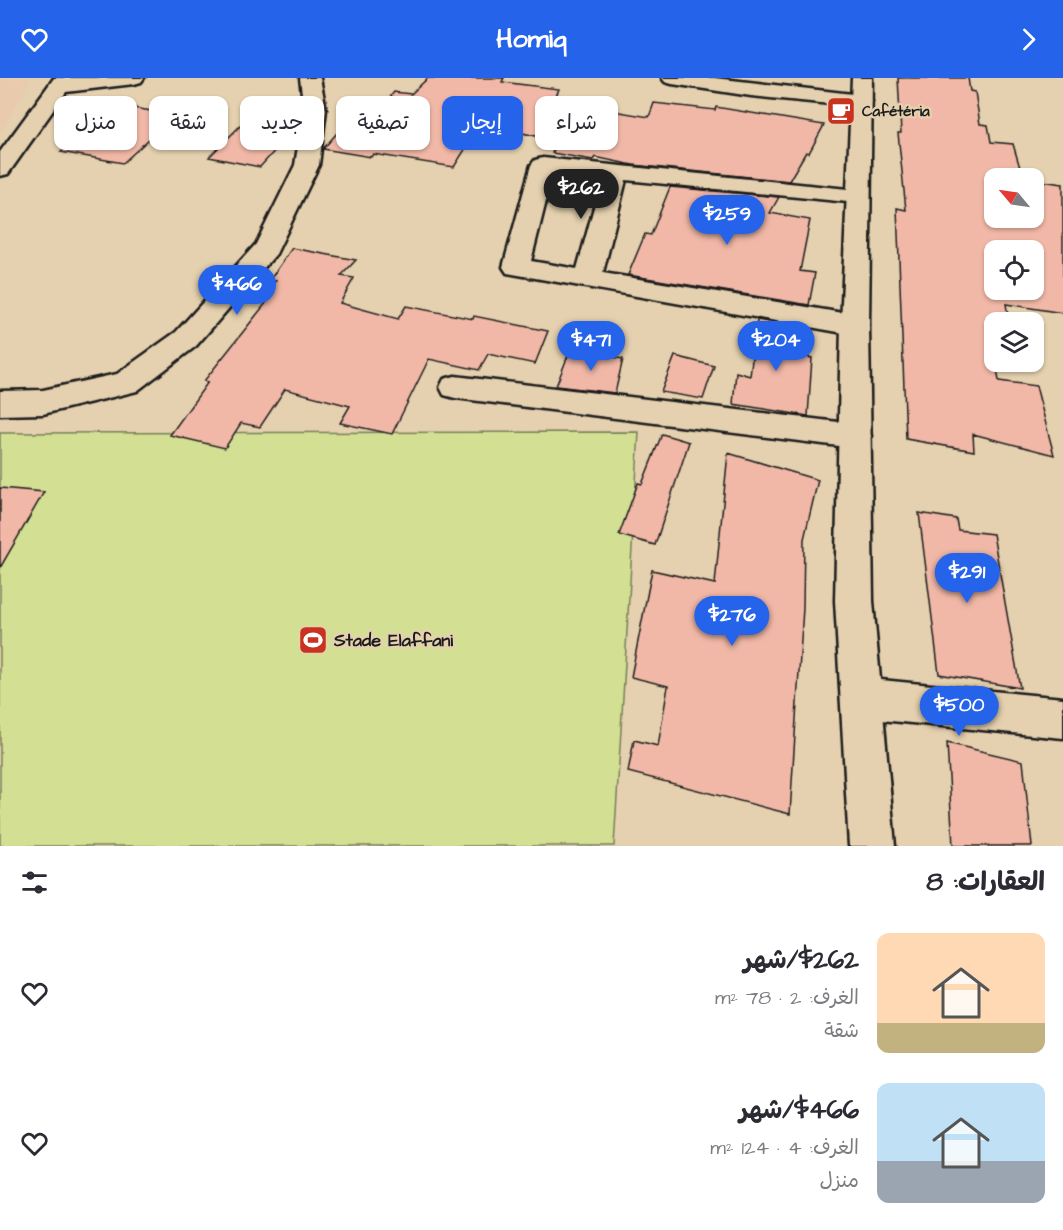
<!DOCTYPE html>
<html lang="ar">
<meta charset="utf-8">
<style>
body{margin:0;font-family:"Architects Daughter","Playpen Sans Arabic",sans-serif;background:#f7f7f7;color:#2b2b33;direction:rtl;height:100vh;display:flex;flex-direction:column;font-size:22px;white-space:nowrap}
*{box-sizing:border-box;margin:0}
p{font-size:20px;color:#7c7c81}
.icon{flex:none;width:33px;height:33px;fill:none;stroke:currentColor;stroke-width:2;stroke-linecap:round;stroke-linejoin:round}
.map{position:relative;height:768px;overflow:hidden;direction:ltr}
.panel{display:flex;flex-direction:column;background:#fff;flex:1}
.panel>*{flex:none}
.banner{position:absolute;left:18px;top:18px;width:600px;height:54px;direction:rtl;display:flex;gap:12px}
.needle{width:39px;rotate:299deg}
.tools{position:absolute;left:984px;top:90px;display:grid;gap:12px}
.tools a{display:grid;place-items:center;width:60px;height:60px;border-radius:12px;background:#fff;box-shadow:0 2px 4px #0004;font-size:30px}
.price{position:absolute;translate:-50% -51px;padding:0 14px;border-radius:21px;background:#2563eb;color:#fff;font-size:20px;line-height:39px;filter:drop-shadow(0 2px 3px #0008)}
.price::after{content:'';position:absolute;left:50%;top:36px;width:18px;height:14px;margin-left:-9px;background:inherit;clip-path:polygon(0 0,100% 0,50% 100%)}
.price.active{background:#222;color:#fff}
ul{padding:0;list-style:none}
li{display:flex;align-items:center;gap:18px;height:150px;padding:0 18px}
li span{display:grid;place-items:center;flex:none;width:168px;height:120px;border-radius:12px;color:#555}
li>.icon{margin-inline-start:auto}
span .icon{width:72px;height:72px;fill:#fffc;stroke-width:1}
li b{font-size:26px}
h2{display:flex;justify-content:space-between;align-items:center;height:72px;padding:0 18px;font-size:26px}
.tag{padding:0 21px;border-radius:12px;background:#fff;box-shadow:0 2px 4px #0004;font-size:21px;line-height:54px}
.tag.active{background:#2563eb;color:#fff}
header{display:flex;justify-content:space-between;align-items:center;height:78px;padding:0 18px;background:#2563eb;color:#fff;font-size:27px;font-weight:800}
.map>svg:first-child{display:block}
.built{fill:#e9caad}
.green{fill:#d3e093;stroke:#787e58;stroke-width:1.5}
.building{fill:#f1b8a7;stroke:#1c1c1c;stroke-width:1.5;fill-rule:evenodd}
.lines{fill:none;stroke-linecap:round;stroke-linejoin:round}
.minor-casing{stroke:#1c1c1c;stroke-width:5}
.secondary-casing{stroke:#1c1c1c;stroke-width:5}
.minor{fill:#e5d1af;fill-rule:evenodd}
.secondary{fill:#e5d1af;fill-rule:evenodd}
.labels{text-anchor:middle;stroke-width:4.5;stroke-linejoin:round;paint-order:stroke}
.far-poi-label{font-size:15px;font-weight:bold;fill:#1c1c1c;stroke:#e5d1af;text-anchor:start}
.poi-label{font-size:18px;font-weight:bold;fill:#1c1c1c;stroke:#e5d1af;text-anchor:start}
</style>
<header><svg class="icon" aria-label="forward" viewBox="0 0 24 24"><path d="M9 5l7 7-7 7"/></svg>Homiq<svg class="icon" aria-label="heart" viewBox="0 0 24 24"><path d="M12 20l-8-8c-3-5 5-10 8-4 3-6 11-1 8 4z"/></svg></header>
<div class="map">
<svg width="1063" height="768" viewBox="0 0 1063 768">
<rect width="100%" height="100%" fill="#e5d1af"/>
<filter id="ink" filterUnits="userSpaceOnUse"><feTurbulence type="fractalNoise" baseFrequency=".0167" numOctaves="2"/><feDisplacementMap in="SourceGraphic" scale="12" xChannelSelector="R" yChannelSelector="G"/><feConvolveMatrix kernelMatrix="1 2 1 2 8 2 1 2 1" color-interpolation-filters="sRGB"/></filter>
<g filter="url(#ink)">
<path class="built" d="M0 0H31L0 57Z"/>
<path class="green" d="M639 354 614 768H0V355Z"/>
<path class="building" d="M428 0H504L502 4 559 11 554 23 649 39 654 25 715 32 716 29 824 47 809 75 806 74 789 103 633 87 595 79 593 82 552 75 559 63 481 46 454 89 373 76 371 79 323 71 368 20 387 23 394 14 411 16Z
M898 0H968L970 13 975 14 980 46 988 47 991 64 1013 66 1023 100H994V140H1034V102L1063 106V235L1006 226 1009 244H990L999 303 1036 308 1054 377 973 356 974 373 906 361 897 130 906 132 898 55H901ZM994 172H1034V212H994Z
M116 27 175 37 123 85 61 74Z
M248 40 297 48 260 89 209 79Z
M670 109 779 119 770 135 810 142 800 193 815 195 809 227 628 197 645 156 651 157Z
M292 170 356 182 341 198 354 200 340 225 398 241 406 228 473 241 474 238 548 253 535 286 488 276 479 292 429 281 392 356 340 345 350 328 285 311 260 349 241 345 225 370 170 357 208 304 204 303 266 225 261 224 276 203 270 202Z
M757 242 805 250 800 278 812 280 808 338 733 326 736 294 750 298Z
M571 270 623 281 615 315 556 308Z
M675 278 714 288 703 321 661 314Z
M662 356 689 364 655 467 619 457 638 405 642 406Z
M728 375 818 402 804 461 803 530 790 736 628 694 634 662 658 668 668 608 631 599 652 492 715 506Z
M0 410 44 414 0 490Z
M919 435 956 441 958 452 993 456 1020 610 939 596Z
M947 665 1023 683 1032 768H953Z"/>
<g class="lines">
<g class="minor-casing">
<path id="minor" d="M54 0H144L141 4 134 6 66 14 8 96 0 98V74Z
M300 0H320L326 32 319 87 276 176 196 268 137 313 43 336 0 337V313L43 312 117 296 176 254 256 166 295 87 304 32Z
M662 0H714L861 17 869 18 872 23 869 28 861 29 751 18 672 6 665 4Z
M543 80 867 113 870 118 867 123 858 125 626 102 603 195 855 237 865 240 869 247 865 254 855 257 507 195 503 189 531 87 535 82ZM553 95 602 100 577 191 531 183Z
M455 298 855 346 866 349 871 358 866 367 855 370 455 320 444 317 440 309 444 301Z
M861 600 1063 620V660L861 640 847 634 841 620 847 606Z"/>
</g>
<g class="secondary-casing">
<path id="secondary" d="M852 0H872L869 247 873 523 895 768H849L835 523 841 247Z"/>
</g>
<use href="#minor" class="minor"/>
<use href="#secondary" class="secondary"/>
</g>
</g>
<defs>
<g id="cafe-square" transform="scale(1.5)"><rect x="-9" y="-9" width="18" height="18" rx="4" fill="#c8321e" stroke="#e5d1af"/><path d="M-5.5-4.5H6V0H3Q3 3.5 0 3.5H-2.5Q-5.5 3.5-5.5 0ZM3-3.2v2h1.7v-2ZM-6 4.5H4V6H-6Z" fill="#fff"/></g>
<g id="stadium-square" transform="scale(1.5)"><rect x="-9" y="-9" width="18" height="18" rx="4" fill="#c8321e" stroke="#e5d1af"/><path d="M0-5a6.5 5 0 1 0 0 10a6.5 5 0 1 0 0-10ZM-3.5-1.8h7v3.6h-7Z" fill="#fff"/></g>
</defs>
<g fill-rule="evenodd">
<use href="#cafe-square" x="841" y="33"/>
<use href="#stadium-square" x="313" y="562"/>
</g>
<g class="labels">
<g class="far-poi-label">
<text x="862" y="38">Cafétéria</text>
</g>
<g class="poi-label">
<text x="334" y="568">Stade Elaffani</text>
</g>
</g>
</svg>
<div class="tools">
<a><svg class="needle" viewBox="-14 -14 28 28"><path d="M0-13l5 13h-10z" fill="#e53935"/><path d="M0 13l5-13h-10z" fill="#7c7c81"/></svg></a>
<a><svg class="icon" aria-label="locate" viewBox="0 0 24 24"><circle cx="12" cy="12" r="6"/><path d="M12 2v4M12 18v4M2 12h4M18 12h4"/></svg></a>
<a><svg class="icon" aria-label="layers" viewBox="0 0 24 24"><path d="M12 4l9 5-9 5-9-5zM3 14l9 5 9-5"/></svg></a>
</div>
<b class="price active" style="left:581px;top:142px">$262</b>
<b class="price" style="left:727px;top:168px">$259</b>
<b class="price" style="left:237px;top:238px">$466</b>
<b class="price" style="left:591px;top:294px">$471</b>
<b class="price" style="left:776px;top:294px">$204</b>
<b class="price" style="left:967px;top:526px">$291</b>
<b class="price" style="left:732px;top:569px">$276</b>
<b class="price" style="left:959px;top:659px">$500</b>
<div class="banner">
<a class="tag">شراء</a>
<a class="tag active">إيجار</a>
<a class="tag">تصفية</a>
<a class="tag">جديد</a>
<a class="tag">شقة</a>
<a class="tag">منزل</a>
</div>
</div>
<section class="panel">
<h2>العقارات: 8<svg class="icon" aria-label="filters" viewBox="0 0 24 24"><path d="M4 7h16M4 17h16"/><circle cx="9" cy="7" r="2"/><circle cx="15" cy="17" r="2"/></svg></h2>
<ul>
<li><span style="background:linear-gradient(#ffd9b3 75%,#c2b280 0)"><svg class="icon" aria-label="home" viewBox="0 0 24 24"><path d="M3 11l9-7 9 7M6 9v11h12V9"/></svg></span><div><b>$262/شهر</b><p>الغرف: 2 · 78 m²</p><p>شقة</p></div><svg class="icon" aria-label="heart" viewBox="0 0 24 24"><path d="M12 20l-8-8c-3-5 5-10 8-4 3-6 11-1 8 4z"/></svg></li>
<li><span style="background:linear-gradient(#bfe0f5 65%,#9aa5b1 0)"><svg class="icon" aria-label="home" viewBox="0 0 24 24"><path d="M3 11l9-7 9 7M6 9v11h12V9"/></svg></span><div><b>$466/شهر</b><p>الغرف: 4 · 124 m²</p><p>منزل</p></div><svg class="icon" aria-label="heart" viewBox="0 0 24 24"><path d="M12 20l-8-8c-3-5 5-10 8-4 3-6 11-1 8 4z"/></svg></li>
</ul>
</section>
